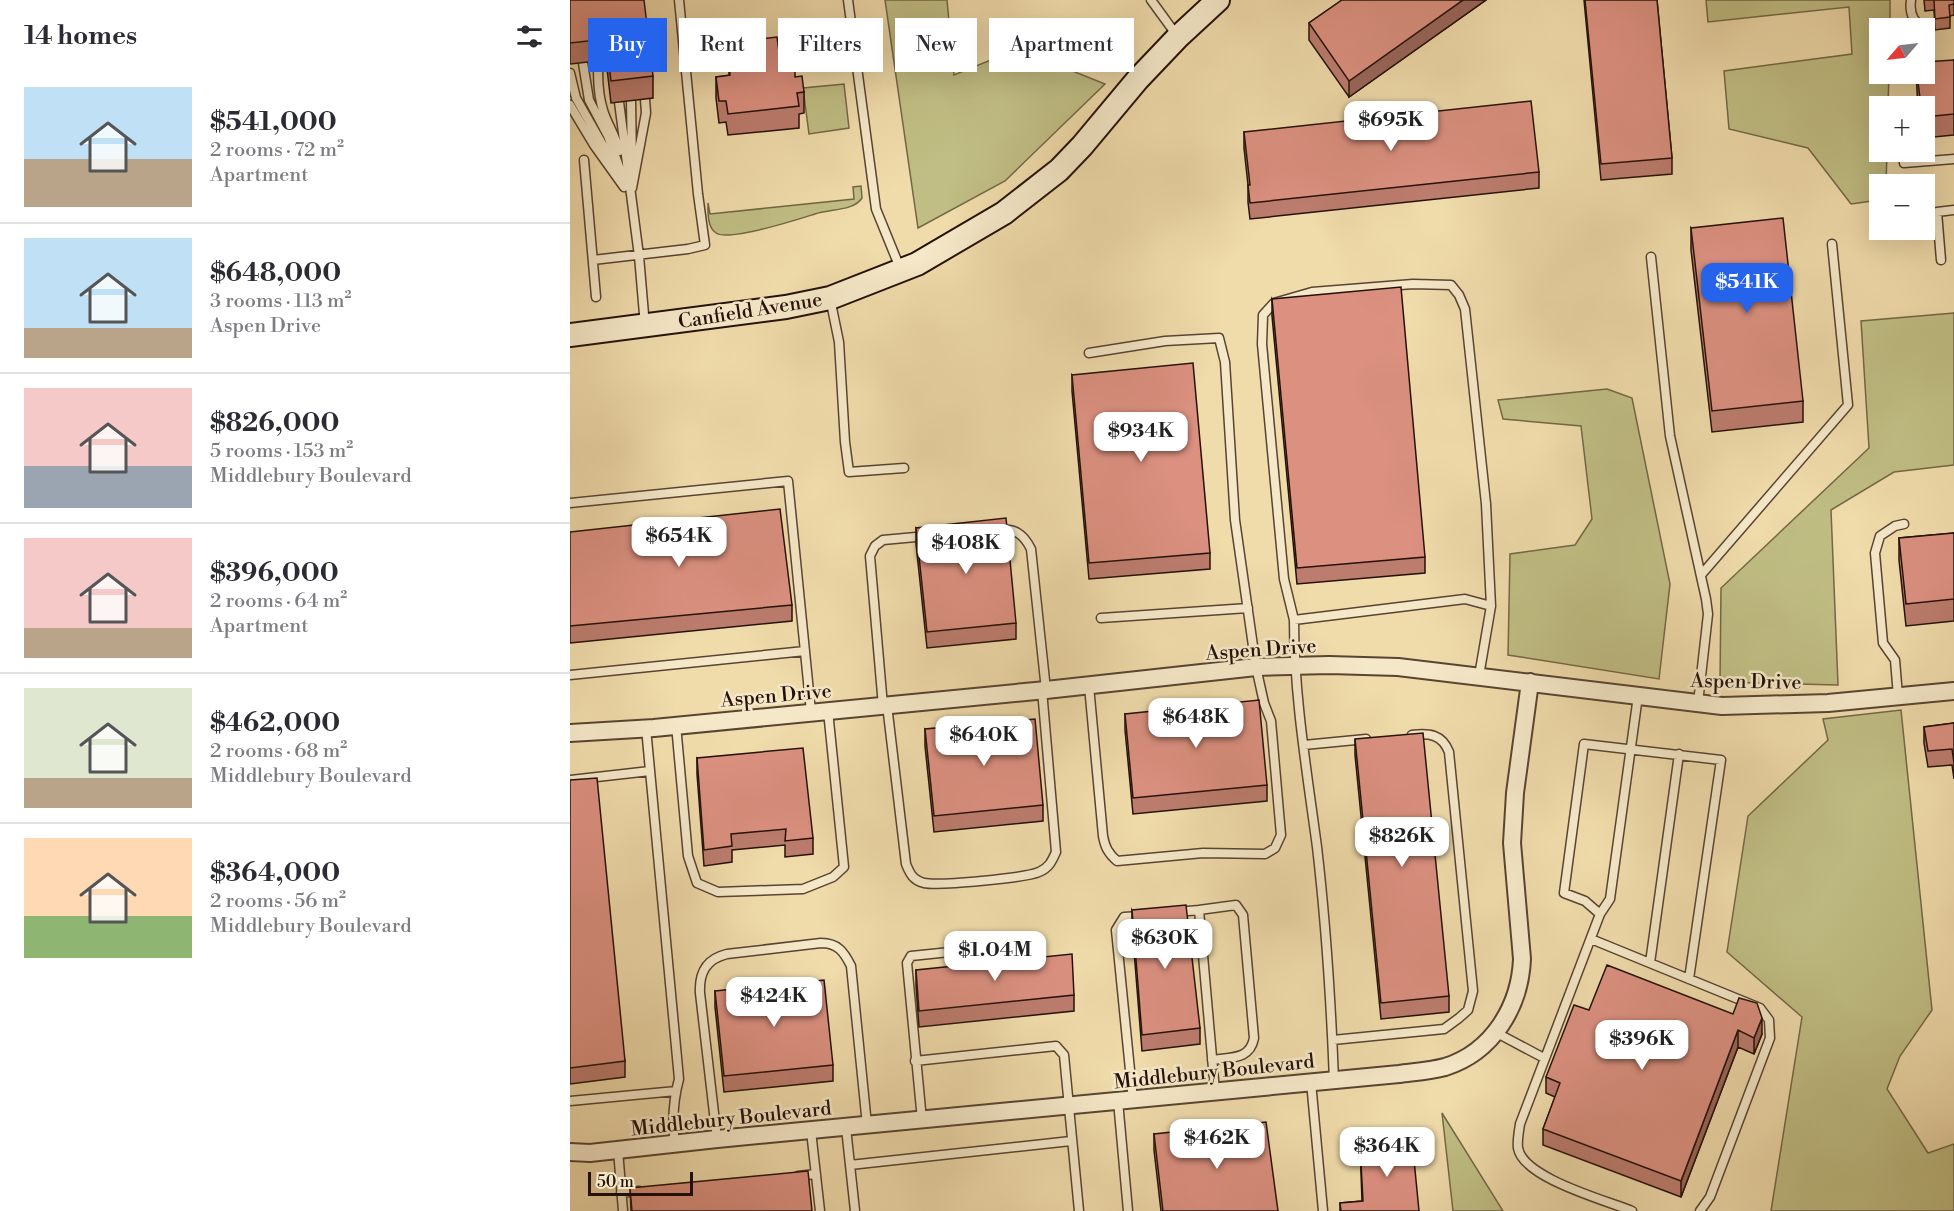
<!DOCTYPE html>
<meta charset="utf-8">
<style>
body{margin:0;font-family:"Libre Bodoni",serif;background:#f7f7f7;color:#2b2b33;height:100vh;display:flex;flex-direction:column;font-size:22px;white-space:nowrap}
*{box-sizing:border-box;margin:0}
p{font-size:20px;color:#7c7c81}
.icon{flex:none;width:33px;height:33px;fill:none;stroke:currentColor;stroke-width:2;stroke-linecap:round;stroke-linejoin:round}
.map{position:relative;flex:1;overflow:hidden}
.drawer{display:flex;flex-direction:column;background:#fff;width:570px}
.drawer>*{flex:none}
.guide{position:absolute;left:18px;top:18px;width:570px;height:54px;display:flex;gap:12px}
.needle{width:39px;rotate:242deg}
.controls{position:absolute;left:1299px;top:18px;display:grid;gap:12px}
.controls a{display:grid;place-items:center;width:66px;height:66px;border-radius:0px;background:#fff;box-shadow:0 6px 24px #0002;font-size:30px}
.scale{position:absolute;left:18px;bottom:15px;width:105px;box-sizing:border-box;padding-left:6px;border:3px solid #251109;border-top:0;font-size:16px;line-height:21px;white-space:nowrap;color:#251109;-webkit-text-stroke:4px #f5e8c8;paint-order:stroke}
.price{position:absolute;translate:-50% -51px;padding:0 14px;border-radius:12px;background:#fff;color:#222;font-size:20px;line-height:39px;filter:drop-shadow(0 2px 3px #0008)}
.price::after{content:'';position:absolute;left:50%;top:36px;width:18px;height:14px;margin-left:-9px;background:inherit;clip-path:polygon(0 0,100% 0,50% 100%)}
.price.current{background:#2563eb;color:#fff}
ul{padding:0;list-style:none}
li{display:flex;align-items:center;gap:18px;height:150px;padding:0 24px}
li+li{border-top:2px solid #e1e1e2}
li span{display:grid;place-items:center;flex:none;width:168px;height:120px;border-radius:0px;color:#555}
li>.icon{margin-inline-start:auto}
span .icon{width:72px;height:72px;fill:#fffc;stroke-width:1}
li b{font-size:26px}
h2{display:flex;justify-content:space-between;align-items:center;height:72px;padding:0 24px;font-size:26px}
.pill{padding:0 21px;border-radius:0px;background:#fff;box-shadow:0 6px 24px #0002;font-size:21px;line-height:54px}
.pill.current{background:#2563eb;color:#fff}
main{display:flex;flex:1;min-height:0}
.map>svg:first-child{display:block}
.green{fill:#c0be84;stroke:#726846;stroke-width:1.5}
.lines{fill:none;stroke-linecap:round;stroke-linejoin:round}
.lane-casing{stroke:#584432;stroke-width:11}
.street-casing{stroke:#584432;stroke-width:20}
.secondary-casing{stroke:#251109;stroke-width:26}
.lane{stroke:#f5e8c8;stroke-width:8}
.street{stroke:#f5e8c8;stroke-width:16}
.secondary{stroke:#f5e8c8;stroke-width:22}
.wall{fill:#bc7c6e;stroke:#251109;stroke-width:1.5}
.shaded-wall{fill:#99655a;stroke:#251109;stroke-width:1.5}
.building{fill:#db9080;stroke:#251109;stroke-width:1.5}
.labels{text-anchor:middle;stroke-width:5;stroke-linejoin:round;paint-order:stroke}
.street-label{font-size:20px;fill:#251109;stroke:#f5e8c8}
</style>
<main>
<section class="drawer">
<h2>14 homes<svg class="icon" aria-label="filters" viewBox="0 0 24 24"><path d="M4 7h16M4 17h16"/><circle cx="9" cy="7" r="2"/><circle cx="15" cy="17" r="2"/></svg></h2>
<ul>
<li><span style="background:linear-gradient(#bfe0f5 60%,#b9a48a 0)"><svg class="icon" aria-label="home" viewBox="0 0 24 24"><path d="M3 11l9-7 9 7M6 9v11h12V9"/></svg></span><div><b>$541,000</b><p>2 rooms · 72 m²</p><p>Apartment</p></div></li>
<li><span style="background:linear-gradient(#bfe0f5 75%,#b9a48a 0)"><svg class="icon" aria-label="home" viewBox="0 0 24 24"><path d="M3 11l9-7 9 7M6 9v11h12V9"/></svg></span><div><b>$648,000</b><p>3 rooms · 113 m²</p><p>Aspen Drive</p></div></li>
<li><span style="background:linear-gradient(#f6c9c9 65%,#9aa5b1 0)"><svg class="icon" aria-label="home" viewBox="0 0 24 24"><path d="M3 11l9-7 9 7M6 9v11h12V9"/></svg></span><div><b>$826,000</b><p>5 rooms · 153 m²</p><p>Middlebury Boulevard</p></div></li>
<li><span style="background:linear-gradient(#f6c9c9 75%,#b9a48a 0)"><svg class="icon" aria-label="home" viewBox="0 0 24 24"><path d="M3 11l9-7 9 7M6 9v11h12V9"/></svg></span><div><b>$396,000</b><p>2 rooms · 64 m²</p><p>Apartment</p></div></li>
<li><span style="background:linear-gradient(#dfe7d0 75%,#b9a48a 0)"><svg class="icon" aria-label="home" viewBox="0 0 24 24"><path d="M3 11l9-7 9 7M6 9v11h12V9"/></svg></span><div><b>$462,000</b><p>2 rooms · 68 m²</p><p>Middlebury Boulevard</p></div></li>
<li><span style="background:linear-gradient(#ffd9b3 65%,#8fb573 0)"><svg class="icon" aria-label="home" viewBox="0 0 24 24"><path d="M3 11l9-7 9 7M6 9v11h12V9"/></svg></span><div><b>$364,000</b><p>2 rooms · 56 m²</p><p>Middlebury Boulevard</p></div></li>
</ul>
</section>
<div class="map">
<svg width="1384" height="1211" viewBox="0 0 1384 1211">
<rect width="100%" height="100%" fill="#f0dbab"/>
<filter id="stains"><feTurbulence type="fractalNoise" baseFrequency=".00333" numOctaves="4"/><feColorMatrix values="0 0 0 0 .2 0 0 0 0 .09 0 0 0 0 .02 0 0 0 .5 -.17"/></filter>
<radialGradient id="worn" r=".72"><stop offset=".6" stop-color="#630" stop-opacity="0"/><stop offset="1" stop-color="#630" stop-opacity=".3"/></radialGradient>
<path class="green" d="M315 0H377L384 75 448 49 535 84 435 181 348 228Z
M1136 0H1320V28H1310V74H1319L1318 106H1310V152H1317L1316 184H1310L1309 200 1281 204 1238 148 1159 129 1154 71 1282 54 1279 7 1138 22Z
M274 84 279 128 239 134 233 88Z
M291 186 292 198C284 211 259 209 245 214 229 219 159 242 146 233 137 227 138 212 138 203L140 214 284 199 283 187Z
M1384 313V465L1324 472 1261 510 1268 685 1150 682 1151 588 1299 448 1291 321Z
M1037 389 1062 398 1100 584 1089 679 938 655 940 554 1005 545 1022 519 1011 426 933 419 928 400Z
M1331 710 1362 1010 1330 1056 1317 1089 1358 1153 1384 1144V1211H1201L1232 1017 1157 952 1178 816 1258 740 1253 719Z
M872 1113 933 1211H883Z"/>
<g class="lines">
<g class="lane-casing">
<path id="lane" d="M278 0 306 209 330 268
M581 0 608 37
M1341 0C1339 15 1344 25 1359 27
M28 61C28 78 28 94 33 110 37 124 45 134 49 151
M13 63 19 100 38 136 55 183
M0 73 6 98 44 165
M61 100 62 164
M49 102 69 256 75 326
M0 105 24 145 54 187
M14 160 26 297
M1334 163 1384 159
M62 188 76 113 75 99
M1081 257 1100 436 1136 599 1138 614 1128 703
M23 260 118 249 135 245 128 194 109 0
M1371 260 1367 212 1384 210
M260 298 269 342 275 442 279 472 334 468
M0 503 218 481 241 712
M427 530C444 528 453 533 461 549L476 690
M1131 575 1278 405 1262 244
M531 618 678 608
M724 620 714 579 692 344 693 315 704 303 742 292 843 284 881 285 889 295 895 309 916 504 921 606 909 676
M0 675 235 651
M519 686 533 836C535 847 538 853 547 861L633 853 695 854 705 848 711 835 701 721 694 703 686 667 665 520 655 362 649 338 595 341 519 353
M1328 696 1325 660 1313 643 1305 553 1310 536 1325 526 1334 524
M317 705 336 864C340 874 343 880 354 883 369 886 455 878 469 872 479 868 482 861 486 852L472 690
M313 706 300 556 305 546 313 540 357 536
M106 725 118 856 127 883 148 892 233 889 263 877 274 867 258 711
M76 728 109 1079C103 1101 102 1122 105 1144
M734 745 796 739
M0 780 80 771
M629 910 666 905 673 915 684 1038C680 1060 661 1057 642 1060
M607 912 629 910 645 1091
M1030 914 1040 899 1068 696
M1021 939 1190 1008 1199 1020 1200 1038 1140 1197 1130 1211
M1080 963 1109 754
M925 1032 974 1058
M763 1040 874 1029 889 1018 898 1010 903 991 879 752C872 734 859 733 842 735
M345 1061 486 1046 494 1055 509 1211
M764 1080C761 1003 756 924 747 847 737 772 724 696 724 620L895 599 921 606
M741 1082 753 1211
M563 1100 546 930 554 917 571 916
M0 1101 106 1091
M548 1101 558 1211
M352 1120 337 963 341 956 467 943
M276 1128 285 1211
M241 1131 250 1211
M147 1139 130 993C129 973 136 959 157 954L251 943C268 943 274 952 281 966L297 1125
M48 1150 53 1211
M280 1165 501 1141
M228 1176 246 1174
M51 1193 69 1191
M1062 1211C1035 1200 953 1178 948 1148 947 1141 949 1131 950 1124L1030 914 1015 901 994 893 1014 744 1151 760 1119 979"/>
</g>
<g class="street-casing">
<path id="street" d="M0 733 84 728 476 690 686 667 759 665 828 667 1152 706 1258 703 1384 691
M0 1152 20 1153 147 1139 829 1074C844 1072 860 1071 875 1067 923 1052 950 1006 952 959L942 843 945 793 960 682"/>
</g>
<g class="secondary-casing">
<path id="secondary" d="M0 335 216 307 260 298 347 264 434 213 489 170 512 146 568 79 608 37 648 0"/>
</g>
<use href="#lane" class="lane"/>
<use href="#street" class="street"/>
<use href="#secondary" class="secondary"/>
</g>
<path class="wall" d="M0 0 83 76V98L41 103 36 60 0 64Z
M772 0H916L779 97 739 40V23Z
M1014 0H1087L1102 158V174L1031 180Z
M1354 0H1384V15L1380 16V28L1365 30 1364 10 1355 11Z
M164 42 210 59 225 77 234 92V113L229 114V128L158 135 156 122 149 123 146 98V77L159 76V64H164Z
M1384 60V135L1354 138V106H1348L1346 74H1354Z
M674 132 969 172V188L680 219 678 202V185L674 148Z
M1121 228 1233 401V422L1142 432 1121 250Z
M702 299 855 557V573L727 584 702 316Z
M502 375 640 553V569L519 579 502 391Z
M346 528 446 623V639L357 648 346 544Z
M0 532 222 605V621L0 643Z
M1384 533V621L1336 626 1329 560V538Z
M555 714 697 785V801L563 814 555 730Z
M1384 723V779L1382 765 1358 767 1354 743V727Z
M355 729 473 805V821L364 832 355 746Z
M785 739 879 996V1012L811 1019 785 755Z
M127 758 243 838V854L215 857V845L162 850V862L134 866 127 774Z
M0 780 55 1061V1077L0 1084Z
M562 910 630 1028V1044L572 1051 562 926Z
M346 970 504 995V1011L349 1027 346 986Z
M145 991 263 1065V1081L154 1092 145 1007Z
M1019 1010 1163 1014 1192 1034 1184 1054 1168 1047 1111 1197 973 1145V1129L985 1097 976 1093V1077Z
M584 1134 708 1211H591L584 1150Z
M790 1145 849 1211H770V1203L792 1201Z
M60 1188 242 1211H61Z"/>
<path class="shaded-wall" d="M893 0H916L779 97V81Z
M1192 1018V1034L1184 1054V1038Z
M1168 1030V1047L1111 1197V1181Z"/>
<path class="building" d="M0 0H74L83 76 41 81 36 39 0 43Z
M772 0H893L779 81 739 23Z
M1015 0H1087L1102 158 1031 164Z
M1364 0H1384V4L1379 5 1380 17 1365 19Z
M207 37 210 59 217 58 218 67H225V77L232 76 234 92 227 93 229 106 158 114 156 101H149L146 77 160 75 159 64H165L164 42Z
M1384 60V114L1354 117V106H1351L1347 74H1354V62Z
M961 101 969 172 680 203 678 185H680L674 132Z
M1213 218 1233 401 1142 411 1121 228Z
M831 287 855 557 727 568 702 299Z
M623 363 640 553 519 563 502 375Z
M210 509 222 605 0 626V532Z
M436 518 446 623 357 632 346 528Z
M1384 533V599L1336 604 1329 538Z
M689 700 697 785 563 798 555 714Z
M465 719 473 805 364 816 355 729Z
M1384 723V763L1382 749 1358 751 1354 727Z
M853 733 879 996 811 1003 785 739Z
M233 748 243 838 215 841 216 829 161 834 162 846 134 850 127 758Z
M27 778 55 1061 0 1068V780Z
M616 905 630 1028 572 1035 562 910Z
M502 954 504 995 349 1011 346 970Z
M1037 965 1163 1014 1169 998 1187 1003 1192 1018 1184 1038 1168 1030 1111 1181 973 1129 990 1083 976 1077 1004 1005 1019 1010Z
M254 980 263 1065 154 1076 145 991Z
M696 1122 708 1211H593L584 1134Z
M842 1139 849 1211H771L770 1203 793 1201 790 1145Z
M238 1171 242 1211H62L60 1188Z"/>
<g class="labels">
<g class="street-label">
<text transform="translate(180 310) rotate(-9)" y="7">Canfield Avenue</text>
<text transform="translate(691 649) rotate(-4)" y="7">Aspen Drive</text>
<text transform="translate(1176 681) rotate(1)" y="7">Aspen Drive</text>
<text transform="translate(206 695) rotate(-5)" y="7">Aspen Drive</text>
<text transform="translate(644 1071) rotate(-6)" y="7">Middlebury Boulevard</text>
<text transform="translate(161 1118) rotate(-6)" y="7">Middlebury Boulevard</text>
</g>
</g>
<rect width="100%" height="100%" filter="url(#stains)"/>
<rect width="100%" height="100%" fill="url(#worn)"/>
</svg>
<div class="controls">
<a><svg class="needle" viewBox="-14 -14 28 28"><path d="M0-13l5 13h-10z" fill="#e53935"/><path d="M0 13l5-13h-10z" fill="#7c7c81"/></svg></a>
<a>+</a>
<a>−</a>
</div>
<div class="scale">50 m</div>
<b class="price" style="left:821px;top:152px">$695K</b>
<b class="price current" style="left:1177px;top:314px">$541K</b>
<b class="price" style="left:571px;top:463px">$934K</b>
<b class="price" style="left:109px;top:568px">$654K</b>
<b class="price" style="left:396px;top:575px">$408K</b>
<b class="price" style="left:626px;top:749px">$648K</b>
<b class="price" style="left:414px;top:767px">$640K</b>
<b class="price" style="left:832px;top:868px">$826K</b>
<b class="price" style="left:595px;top:970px">$630K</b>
<b class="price" style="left:425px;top:982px">$1.04M</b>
<b class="price" style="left:204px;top:1028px">$424K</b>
<b class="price" style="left:1072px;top:1071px">$396K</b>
<b class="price" style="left:647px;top:1170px">$462K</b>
<b class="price" style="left:817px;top:1178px">$364K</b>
<div class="guide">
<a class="pill current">Buy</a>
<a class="pill">Rent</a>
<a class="pill">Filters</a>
<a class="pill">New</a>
<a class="pill">Apartment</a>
</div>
</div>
</main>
